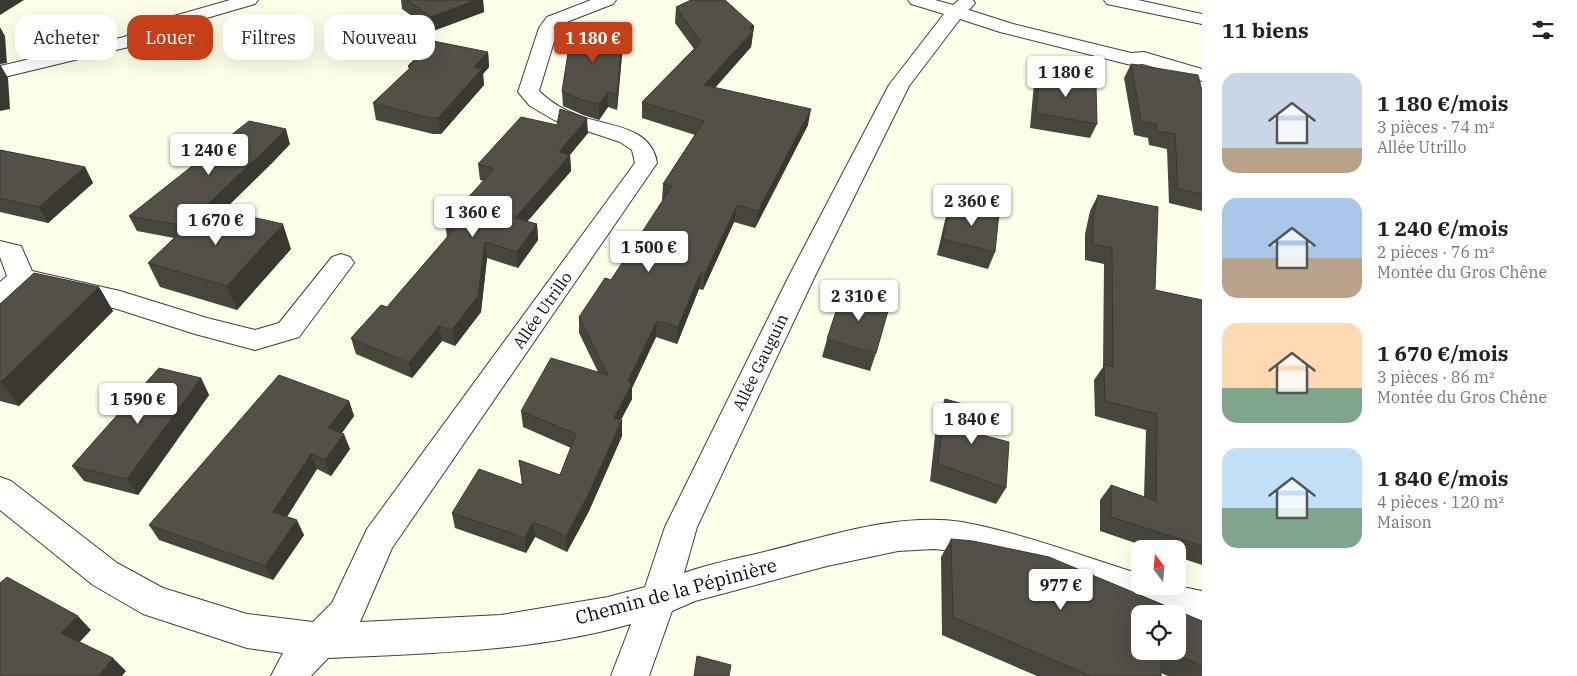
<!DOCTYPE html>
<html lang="fr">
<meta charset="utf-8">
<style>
body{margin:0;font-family:"IBM Plex Serif",serif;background:#f2f2f2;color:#222;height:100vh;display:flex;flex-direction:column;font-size:19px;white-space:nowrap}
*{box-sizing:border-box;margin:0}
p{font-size:16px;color:#767676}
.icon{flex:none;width:28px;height:28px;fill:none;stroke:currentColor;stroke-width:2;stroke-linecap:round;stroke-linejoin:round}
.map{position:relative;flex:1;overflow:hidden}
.side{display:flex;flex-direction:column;background:#fff;width:375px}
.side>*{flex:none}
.hud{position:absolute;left:15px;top:15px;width:475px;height:45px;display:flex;gap:10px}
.needle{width:32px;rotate:344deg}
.controls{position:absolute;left:1131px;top:540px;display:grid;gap:10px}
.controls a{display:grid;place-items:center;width:55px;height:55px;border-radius:10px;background:#fff;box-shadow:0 5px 20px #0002;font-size:25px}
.price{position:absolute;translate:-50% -42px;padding:0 11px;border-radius:5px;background:#fff;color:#222;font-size:16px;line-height:32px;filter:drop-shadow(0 1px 2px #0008)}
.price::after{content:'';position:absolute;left:50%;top:30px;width:15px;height:11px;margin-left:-8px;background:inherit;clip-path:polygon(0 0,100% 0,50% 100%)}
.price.on{background:#c53f19;color:#fff}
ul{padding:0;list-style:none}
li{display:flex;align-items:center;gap:15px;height:125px;padding:0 20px}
li span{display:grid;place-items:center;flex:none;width:140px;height:100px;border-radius:15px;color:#555}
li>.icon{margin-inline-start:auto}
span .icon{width:60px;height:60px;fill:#fffc;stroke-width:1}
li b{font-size:21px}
h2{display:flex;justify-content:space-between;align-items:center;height:60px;padding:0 20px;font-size:21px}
.chip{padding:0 18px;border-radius:15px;background:#fff;box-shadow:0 5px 20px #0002;font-size:18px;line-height:45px}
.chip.on{background:#c53f19;color:#fff}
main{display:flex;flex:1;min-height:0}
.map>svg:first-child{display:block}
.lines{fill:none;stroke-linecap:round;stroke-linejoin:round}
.minor-casing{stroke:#3e3e3e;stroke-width:2}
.minor{fill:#fff;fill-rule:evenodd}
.wall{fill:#48453d;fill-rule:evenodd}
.shaded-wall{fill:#3b3832}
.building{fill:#545047;stroke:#3b3832}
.labels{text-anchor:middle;stroke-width:5;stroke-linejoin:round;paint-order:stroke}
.street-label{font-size:16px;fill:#0b0b0b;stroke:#fff}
.near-street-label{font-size:19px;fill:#0b0b0b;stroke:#fff}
</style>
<main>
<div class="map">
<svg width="1202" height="676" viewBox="0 0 1202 676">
<rect width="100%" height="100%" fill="#fdffe9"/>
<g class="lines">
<g class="minor-casing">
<path id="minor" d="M230 0H258L255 4 179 26 137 45 0 78V66L124 37 167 18Z
M591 0H616L613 4 559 25 539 91C551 103 566 111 582 117 610 126 652 127 657 163L392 548 360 622 501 615 608 597 645 587 665 527 789 276 889 85 944 14 911 4 908 0H935L953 5 959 0H973L975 3 969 10 1013 24 1131 53 1144 52 1202 69V81L1143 64 1131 65 1000 32 960 19 909 86 815 276 697 527 684 573C711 563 740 558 768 551 828 536 899 512 962 522 1022 533 1082 556 1140 574V586H1178L1202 591V625L1178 619V614H1163L1024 568 962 552 934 549 898 551 827 566 695 601 672 611 649 676H611L631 624C533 652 429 653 328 658L311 676H271L283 653 247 648 143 614 93 585 0 510V477L11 481 117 563 163 588 247 614 313 622 332 603 367 529 635 163 632 150 620 142 554 120 530 106 518 92 539 28 547 17Z
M1104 0H1138L1202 14V24L1107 4Z
M0 241 21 246 32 271 120 291 207 318 255 330 279 323 332 257 341 254 350 257 354 263 299 337 255 350 195 334 117 309 26 288 9 304 0 306V282L7 276 0 257Z"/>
</g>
<use href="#minor" class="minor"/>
</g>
<path class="wall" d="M401 0H483L484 12 433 31 402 9Z
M676 7 754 26 751 47 715 88 808 125 755 228 734 222 703 290 699 289 677 344 656 337 632 388V399L621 420H622V436L589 511 567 552 535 537 526 553 455 528 452 513 522 485 519 460 560 475 571 448 523 427 521 411 598 372 579 333V317L611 280 663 200H662L663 184 695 135 642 118V102L694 49 675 23Z
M623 44 617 110 608 107 599 120 583 115 563 106 562 91Z
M488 52 489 67 483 74 484 85 441 134H433L376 120 373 103 409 69 408 66Z
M1131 64 1202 91V211L1169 203 1167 149 1149 145 1148 138 1134 135 1124 78Z
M1040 69 1097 124 1090 138 1030 128 1034 83Z
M588 133 570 155 571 171 527 222 537 224 538 240 518 268 487 258 481 312 455 346 442 341 412 378 356 354 351 338 387 307 447 237 445 223 484 181 480 180 478 164Z
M290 144 272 163 223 211 291 249 237 310 160 287 148 263 174 238 137 231 129 216Z
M0 150 85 167 93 183 48 223 0 212Z
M1098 195 1155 290 1202 300V565L1178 557V549H1153L1100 531V500L1111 485 1144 497 1146 430 1095 416 1094 380 1103 367 1104 264 1085 260V234L1090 211Z
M951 204 995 252 988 269 937 255 945 220Z
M99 287 113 311 19 406 0 401V304Z
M827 339 876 353 870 371 822 357Z
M201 378 209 395 138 495 84 481 72 466Z
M945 399 982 435 1006 488 996 504 930 481 937 417Z
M349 401 354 416 342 433 350 449 331 476 317 469 287 517 304 535 273 580 159 540 149 525Z
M951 539 1202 621V676H1168L1161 673V676H1037L942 635 941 557ZM1140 614 1178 651H1140Z"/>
<path class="shaded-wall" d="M0 0H24L0 15Z
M476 0H483L484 12 433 31 431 17Z
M754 26 751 47 703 101 704 85 749 27Z
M0 27 5 36 7 63 0 64 8 78 10 109 0 111Z
M623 29V44L617 110V95Z
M488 52 489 67 483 74 484 85 441 134 438 118 474 67Z
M608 92V107L599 120V104Z
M811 109 808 125 755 228 758 211Z
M587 118 588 133 567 158 570 155 571 171 516 234 515 218 559 152Z
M286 129 290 144 272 163 192 241 185 226Z
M85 167 93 183 48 223 39 207Z
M737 205 734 222 703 290 705 274Z
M283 224 291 249 237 310 227 286Z
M537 224 538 240 518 268 517 252Z
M485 242 487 258 481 312 455 346 452 330Z
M701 272 699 289 677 344 678 327Z
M99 287 113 311 19 406 1 382Z
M657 321 656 337 632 388V399L613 434 614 418 628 381Z
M439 326 442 341 412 378 409 363Z
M201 378 209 395 138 495 127 479Z
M349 401 354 416 334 443 328 428Z
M622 420V436L589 511 567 552 566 536Z
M344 434 350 449 331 476 325 460Z
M311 454 317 469 280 527 273 512Z
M297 520 304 535 273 580 265 566Z
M533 522 535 537 526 553 525 538Z
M78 616 91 630 75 647 61 633Z
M113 658 126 671 122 676H98Z"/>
<path class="building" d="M407 0H476L431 17Z
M691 0H725L754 26 749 27 753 31 704 85 811 109 758 211 737 205 705 274 701 272 678 327 657 321 628 381 632 383 614 418 622 420 588 495 566 536 533 522 525 538 452 513 479 469 523 485 519 460 560 475 576 434 521 411 551 358 608 375 579 317 605 278 611 280 672 186 663 184 704 121 642 102 701 42 676 7Z
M572 28 623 29 617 95 608 92 599 104 582 100 562 91Z
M433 41 488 52 474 67 482 69 438 118H430L373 103 411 67 408 66Z
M1131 64 1198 75 1202 91V194L1178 189 1175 134 1157 131 1156 124 1141 121Z
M1040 69 1096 86 1097 124 1036 113Z
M560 109 587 118 559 152 570 155 515 218 537 224 517 252 485 242 478 296 452 330 439 326 409 363 351 338 381 305 387 307 456 227 445 223 494 169 478 164 521 117 557 125Z
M249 121 286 129 267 148 185 226 129 216Z
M0 150 85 167 39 207 0 198Z
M1098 195 1158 207 1155 290 1202 300V546L1111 517V485L1156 501 1157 414 1105 401 1104 364 1113 367 1112 248 1093 244V218Z
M951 204 999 213 995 252 943 239Z
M207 207 283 224 227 286 148 263Z
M34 273 99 287 1 382H0V304Z
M843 290 890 304 876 353 827 339Z
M159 368 201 378 127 479 72 466Z
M279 375 349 401 328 428 344 434 325 460 311 454 273 512 297 520 265 566 149 525Z
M945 399 985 410 982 435 1009 442 1006 488 938 464Z
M951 539 973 541 1049 557 1202 621V666L1169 651H1178V614H1140V651H1162L1161 676H1091L953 617Z
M7 577 78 616 61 633 113 658 98 676H0V583Z
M697 656 731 665 729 676H694Z"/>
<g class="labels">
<g class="street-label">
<text transform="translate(542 310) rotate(-55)" y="6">Allée Utrillo</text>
<text transform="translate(760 362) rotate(-64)" y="6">Allée Gauguin</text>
</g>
<g class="near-street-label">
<text transform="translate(676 591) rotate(-15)" y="7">Chemin de la Pépinière</text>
</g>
</g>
</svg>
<div class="controls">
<a><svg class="needle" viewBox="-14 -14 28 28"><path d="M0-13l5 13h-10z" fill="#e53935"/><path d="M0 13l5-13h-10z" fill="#767676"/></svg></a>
<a><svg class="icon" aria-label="locate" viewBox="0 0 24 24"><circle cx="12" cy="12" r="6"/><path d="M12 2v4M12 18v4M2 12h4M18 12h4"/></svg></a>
</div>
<b class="price on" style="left:593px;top:64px">1 180 €</b>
<b class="price" style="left:1066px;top:98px">1 180 €</b>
<b class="price" style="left:209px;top:176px">1 240 €</b>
<b class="price" style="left:972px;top:227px">2 360 €</b>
<b class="price" style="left:473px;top:238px">1 360 €</b>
<b class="price" style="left:216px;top:246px">1 670 €</b>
<b class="price" style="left:649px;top:273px">1 500 €</b>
<b class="price" style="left:859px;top:322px">2 310 €</b>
<b class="price" style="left:138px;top:425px">1 590 €</b>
<b class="price" style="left:972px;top:445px">1 840 €</b>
<b class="price" style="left:1061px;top:611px">977 €</b>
<div class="hud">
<a class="chip">Acheter</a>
<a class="chip on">Louer</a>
<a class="chip">Filtres</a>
<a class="chip">Nouveau</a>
</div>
</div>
<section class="side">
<h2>11 biens<svg class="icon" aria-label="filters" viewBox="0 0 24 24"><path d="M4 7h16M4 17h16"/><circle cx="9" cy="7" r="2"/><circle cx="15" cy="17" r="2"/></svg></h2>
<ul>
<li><span style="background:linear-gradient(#c9d6e8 75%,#b9a48a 0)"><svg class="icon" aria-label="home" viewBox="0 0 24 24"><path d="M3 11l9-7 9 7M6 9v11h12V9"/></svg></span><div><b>1 180 €/mois</b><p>3 pièces · 74 m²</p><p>Allée Utrillo</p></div></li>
<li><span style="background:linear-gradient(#a9c7e8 60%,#b9a48a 0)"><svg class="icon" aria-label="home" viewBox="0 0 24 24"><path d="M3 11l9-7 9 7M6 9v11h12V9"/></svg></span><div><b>1 240 €/mois</b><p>2 pièces · 76 m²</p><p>Montée du Gros Chêne</p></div></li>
<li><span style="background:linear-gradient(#ffd9b3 65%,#7fa58c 0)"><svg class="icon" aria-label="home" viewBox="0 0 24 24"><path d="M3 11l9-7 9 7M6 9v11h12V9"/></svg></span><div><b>1 670 €/mois</b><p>3 pièces · 86 m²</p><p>Montée du Gros Chêne</p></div></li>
<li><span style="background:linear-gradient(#bfe0f5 60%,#7fa58c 0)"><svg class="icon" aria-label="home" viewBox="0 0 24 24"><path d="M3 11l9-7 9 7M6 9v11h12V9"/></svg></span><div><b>1 840 €/mois</b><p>4 pièces · 120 m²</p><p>Maison</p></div></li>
</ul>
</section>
</main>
